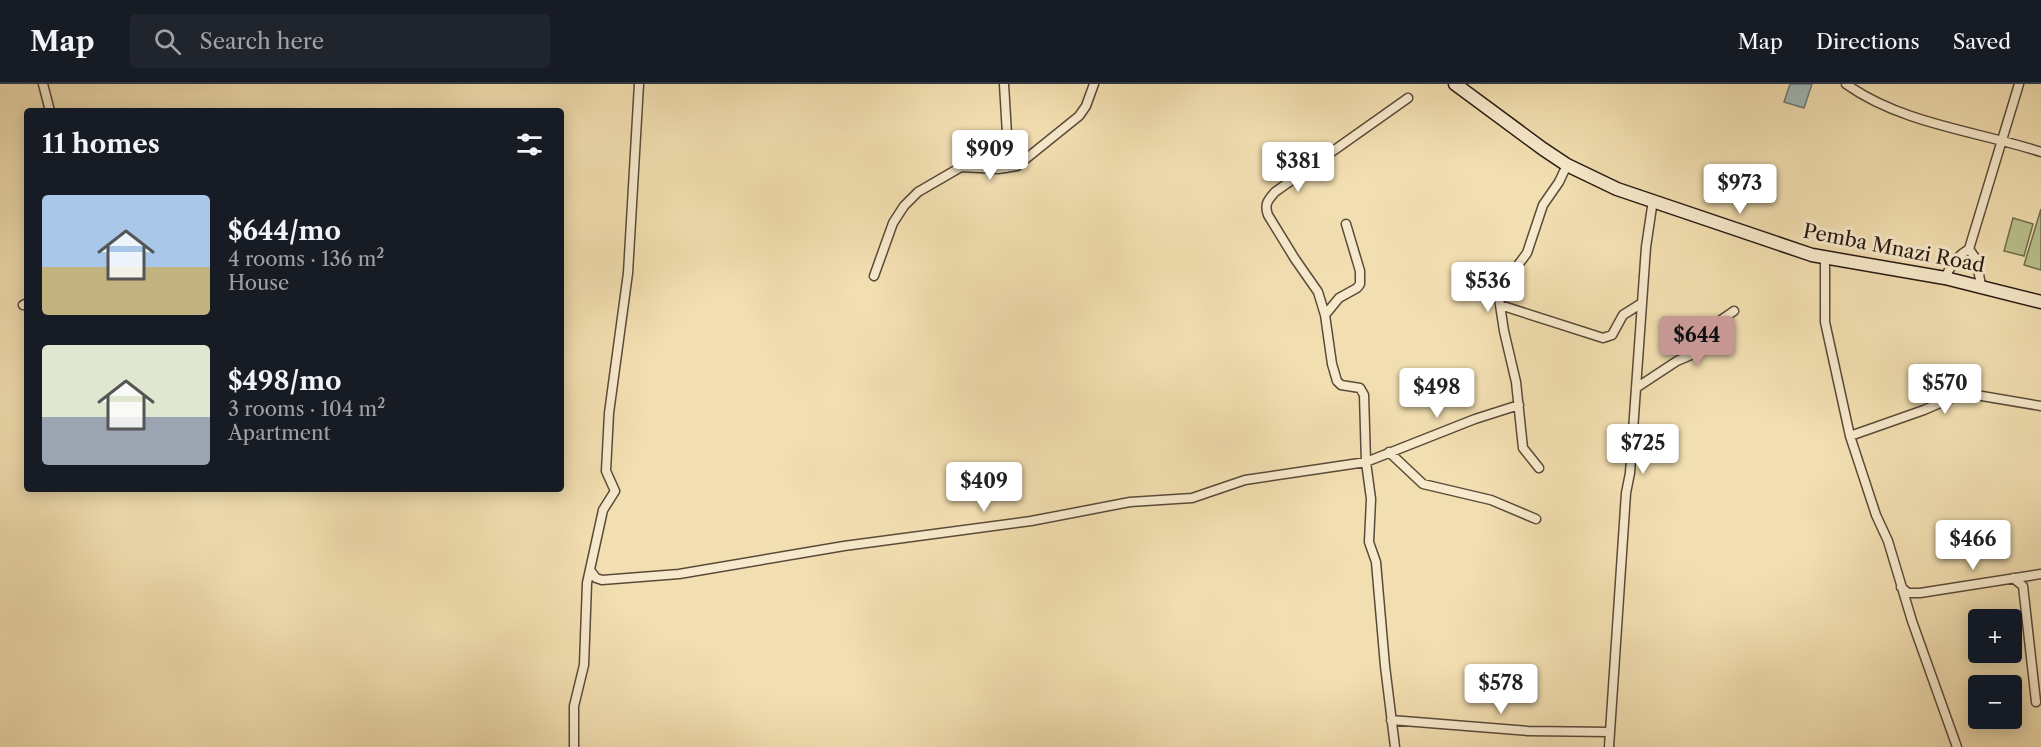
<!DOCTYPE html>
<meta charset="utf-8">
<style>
body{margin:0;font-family:"Libre Caslon Text",serif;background:#20242c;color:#f1f3f6;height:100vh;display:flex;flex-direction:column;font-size:22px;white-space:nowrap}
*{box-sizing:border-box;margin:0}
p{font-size:20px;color:#9ea1a6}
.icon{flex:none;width:33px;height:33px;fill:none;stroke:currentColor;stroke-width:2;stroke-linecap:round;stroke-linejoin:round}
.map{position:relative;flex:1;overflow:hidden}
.details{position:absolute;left:24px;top:24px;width:540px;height:384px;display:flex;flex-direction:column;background:#171b24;border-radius:6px;box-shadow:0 3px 15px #0003}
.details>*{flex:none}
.fabs{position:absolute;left:1968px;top:525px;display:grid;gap:12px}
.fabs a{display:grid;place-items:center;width:54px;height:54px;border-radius:6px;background:#171b24;box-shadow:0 3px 15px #0003;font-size:30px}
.price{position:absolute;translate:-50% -51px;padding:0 14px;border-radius:6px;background:#fff;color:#222;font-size:20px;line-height:39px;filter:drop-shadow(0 2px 3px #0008)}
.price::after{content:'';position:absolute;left:50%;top:36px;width:18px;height:14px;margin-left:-9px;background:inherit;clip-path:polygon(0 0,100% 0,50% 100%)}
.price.on{background:#c59692;color:#111}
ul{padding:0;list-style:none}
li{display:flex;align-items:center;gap:18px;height:150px;padding:0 18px}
li span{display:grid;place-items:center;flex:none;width:168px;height:120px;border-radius:6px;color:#555}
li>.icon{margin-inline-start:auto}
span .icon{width:72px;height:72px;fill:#fffc;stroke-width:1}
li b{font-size:26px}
h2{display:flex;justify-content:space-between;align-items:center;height:72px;padding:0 18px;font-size:26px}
header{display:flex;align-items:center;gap:36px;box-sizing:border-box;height:84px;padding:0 30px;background:#171b24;border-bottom:2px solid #363941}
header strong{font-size:28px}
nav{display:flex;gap:33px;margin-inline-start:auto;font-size:21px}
.search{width:420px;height:54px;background:#20242c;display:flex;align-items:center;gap:15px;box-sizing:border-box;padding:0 21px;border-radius:6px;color:#9ea1a6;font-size:22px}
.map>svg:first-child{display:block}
.green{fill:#b9c28d;stroke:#706e50;stroke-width:1.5}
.water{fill:#a0bab8;stroke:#707a76;stroke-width:1.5}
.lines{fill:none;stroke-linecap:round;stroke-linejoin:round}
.street-casing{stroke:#5a4a3a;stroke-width:11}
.secondary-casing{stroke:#271912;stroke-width:15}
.street{stroke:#f7eacc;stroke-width:8}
.secondary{stroke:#f7eacc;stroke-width:12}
.labels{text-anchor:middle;stroke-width:6;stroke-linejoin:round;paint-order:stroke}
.street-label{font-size:20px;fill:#271912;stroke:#f7eacc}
</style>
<header>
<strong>Map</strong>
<div class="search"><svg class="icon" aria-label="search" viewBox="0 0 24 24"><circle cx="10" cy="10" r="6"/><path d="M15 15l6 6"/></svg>Search here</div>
<nav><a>Map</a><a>Directions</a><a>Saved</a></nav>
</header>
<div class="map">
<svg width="2041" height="663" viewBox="0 0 2041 663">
<rect width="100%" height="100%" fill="#f2dfb1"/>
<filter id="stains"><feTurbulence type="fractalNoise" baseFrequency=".00333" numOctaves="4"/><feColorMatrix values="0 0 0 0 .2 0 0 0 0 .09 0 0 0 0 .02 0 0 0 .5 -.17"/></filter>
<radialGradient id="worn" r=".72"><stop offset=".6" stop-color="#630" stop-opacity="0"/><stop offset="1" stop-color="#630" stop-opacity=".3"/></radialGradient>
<path class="green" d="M2041 125V186L2024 181Z
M2013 134 2033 140 2024 172 2004 167Z"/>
<path class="water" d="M1790 0H1812L1804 24 1784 18Z"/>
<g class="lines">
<g class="street-casing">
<path id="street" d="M43 0 50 27
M1004 0 1007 50 1006 84
M1846 0C1902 40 1977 47 2041 68
M1346 140 1360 187V200L1357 204 1339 214 1325 231 1332 280 1337 297 1341 301 1360 304 1364 311 1366 378 1371 415 1369 458 1376 478 1385 582 1395 663
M1969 165 1976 175 1981 201
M1825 174V238L1850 352 1876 431 1888 457 1912 537 1957 663
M874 192 893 139 904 122 918 108 961 83 998 85 1017 82 1079 32 1086 22 1094 0
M1945 194C1951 181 1957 172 1969 165L2019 0
M23 221 27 219
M1500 221 1603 254 1612 251 1623 231 1642 219
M1325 231 1318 208 1295 175 1268 131C1264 120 1268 116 1275 108L1408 14
M1636 304 1677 277 1691 271 1715 240 1734 227
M1850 352 1924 326 1954 313 1976 311 2041 322
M1389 368 1423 400 1491 416 1536 435
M1539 384 1523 364 1516 298 1504 247 1498 208 1527 169 1543 121 1559 98 1567 81
M590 486 596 494 602 496 679 490 844 462 1031 437 1130 418 1192 414 1245 396 1366 378 1475 335 1519 321
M2013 494 2023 502 2036 618
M1901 503 1908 509H1920L2041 490
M1391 636 1528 647 1610 648
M574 663V622L584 581 587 499 603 426 615 407 606 387 609 329 628 189 639 0
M1609 663 1626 409 1630 389 1646 163 1653 116"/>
</g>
<g class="secondary-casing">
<path id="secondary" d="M1455 0 1543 65 1567 81 1617 105 1812 171 1945 194 2041 218"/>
</g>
<use href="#street" class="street"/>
<use href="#secondary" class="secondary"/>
</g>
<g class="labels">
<g class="street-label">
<text transform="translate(1894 164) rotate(11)" y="7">Pemba Mnazi Road</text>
</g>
</g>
<rect width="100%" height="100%" filter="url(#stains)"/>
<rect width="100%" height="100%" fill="url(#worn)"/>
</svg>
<div class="fabs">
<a>+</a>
<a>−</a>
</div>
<b class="price" style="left:990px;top:97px">$909</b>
<b class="price" style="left:1298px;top:109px">$381</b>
<b class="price" style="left:1740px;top:131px">$973</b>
<b class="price" style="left:1488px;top:229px">$536</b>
<b class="price on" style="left:1697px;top:283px">$644</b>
<b class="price" style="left:1945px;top:331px">$570</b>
<b class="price" style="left:1437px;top:335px">$498</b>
<b class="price" style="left:1643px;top:391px">$725</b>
<b class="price" style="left:984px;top:429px">$409</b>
<b class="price" style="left:1973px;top:487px">$466</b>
<b class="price" style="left:1501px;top:631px">$578</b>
<section class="details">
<h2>11 homes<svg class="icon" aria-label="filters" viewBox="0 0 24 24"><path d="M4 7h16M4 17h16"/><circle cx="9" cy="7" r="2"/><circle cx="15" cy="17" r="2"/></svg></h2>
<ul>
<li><span style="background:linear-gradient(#a9c7e8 60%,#c2b280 0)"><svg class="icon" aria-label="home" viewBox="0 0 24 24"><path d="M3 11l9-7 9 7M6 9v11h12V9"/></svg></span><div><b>$644/mo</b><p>4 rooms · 136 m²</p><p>House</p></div></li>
<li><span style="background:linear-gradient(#dfe7d0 60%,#9aa5b1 0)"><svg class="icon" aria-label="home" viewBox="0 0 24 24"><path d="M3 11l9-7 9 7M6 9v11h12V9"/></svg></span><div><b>$498/mo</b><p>3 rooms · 104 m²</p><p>Apartment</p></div></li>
</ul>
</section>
</div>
